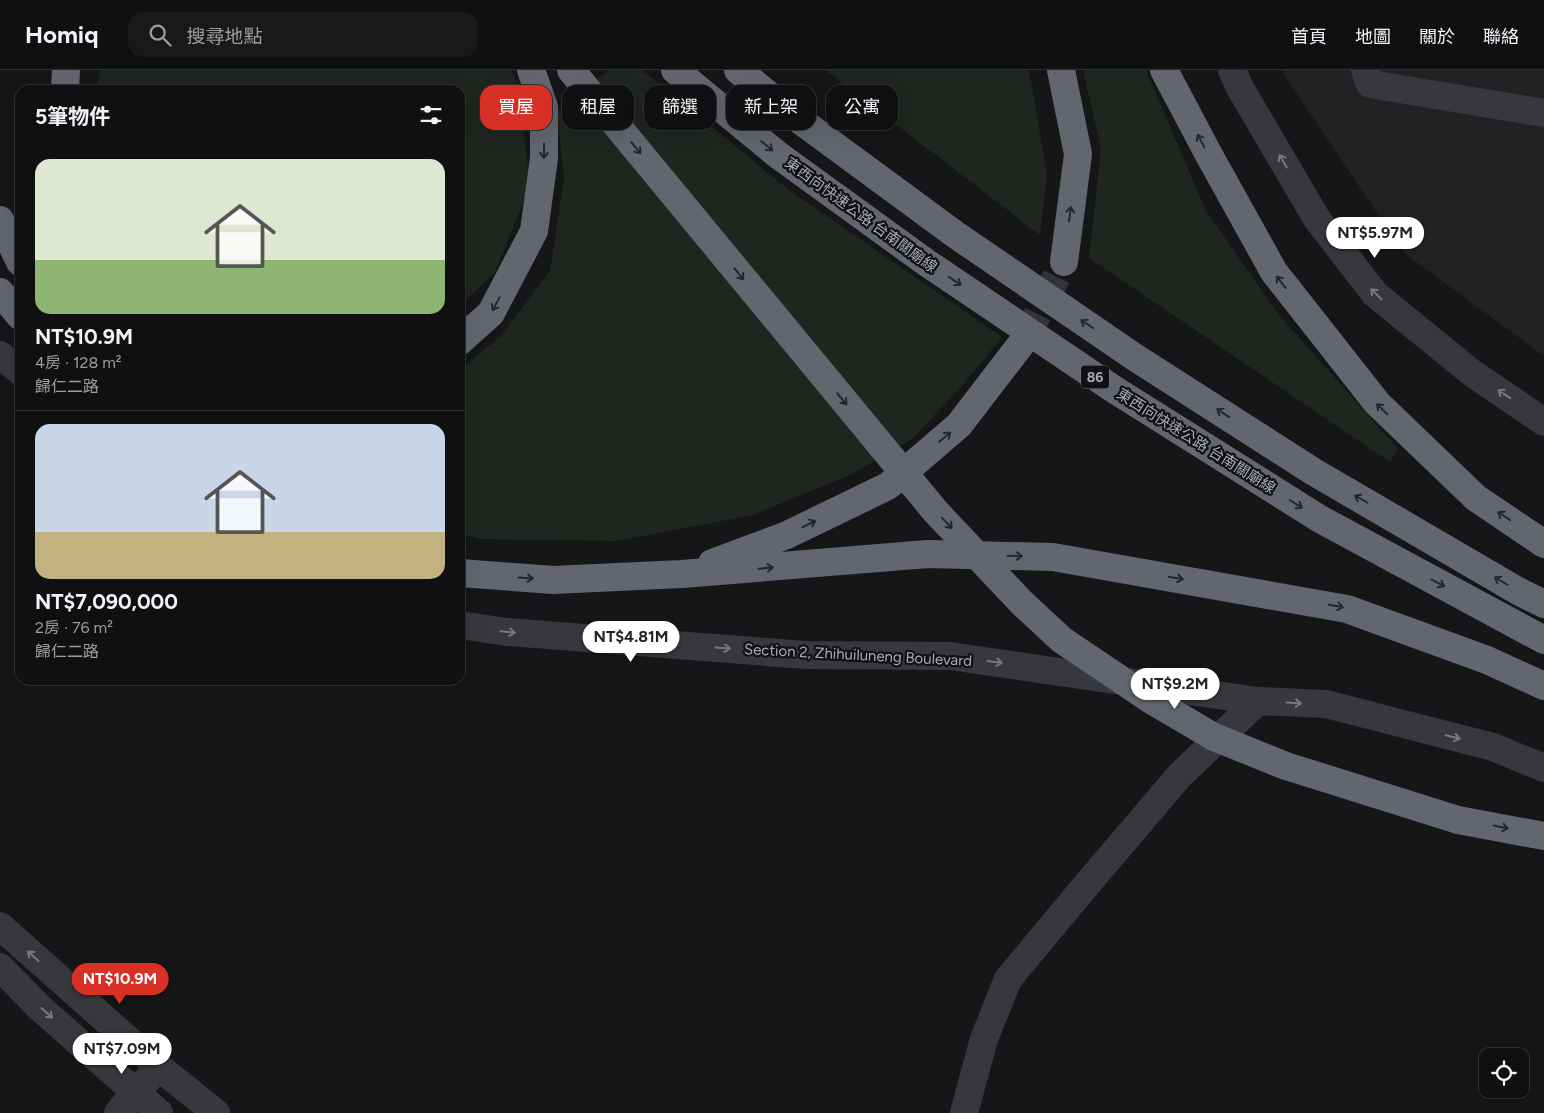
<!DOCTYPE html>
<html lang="zh-TW">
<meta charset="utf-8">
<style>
body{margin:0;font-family:Figtree,"Noto Sans TC",sans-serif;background:#19191b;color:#f1f3f6;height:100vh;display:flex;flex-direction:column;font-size:19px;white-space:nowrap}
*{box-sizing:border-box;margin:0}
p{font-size:16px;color:#9c9d9f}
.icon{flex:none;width:28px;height:28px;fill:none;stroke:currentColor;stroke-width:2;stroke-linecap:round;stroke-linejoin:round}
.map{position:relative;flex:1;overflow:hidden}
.drawer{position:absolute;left:15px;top:15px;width:450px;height:600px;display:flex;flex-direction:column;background:#101012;border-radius:15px;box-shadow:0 5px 20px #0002,0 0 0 1px #303032}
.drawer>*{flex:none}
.hud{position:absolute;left:480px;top:15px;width:475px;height:45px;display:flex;gap:10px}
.fabs{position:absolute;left:1479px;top:978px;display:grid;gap:10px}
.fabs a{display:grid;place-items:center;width:50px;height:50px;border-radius:10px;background:#101012;box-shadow:0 5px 20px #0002,0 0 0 1px #303032;font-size:25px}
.price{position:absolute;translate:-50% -42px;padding:0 11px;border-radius:18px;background:#fff;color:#222;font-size:16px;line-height:32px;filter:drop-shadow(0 1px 2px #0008)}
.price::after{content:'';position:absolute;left:50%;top:30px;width:15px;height:11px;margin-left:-8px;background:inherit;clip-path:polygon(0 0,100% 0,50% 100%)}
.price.on{background:#d93025;color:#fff}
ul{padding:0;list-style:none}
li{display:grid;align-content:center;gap:10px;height:265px;padding:0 20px}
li+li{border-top:1px solid #303032}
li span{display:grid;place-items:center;height:155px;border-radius:15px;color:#555}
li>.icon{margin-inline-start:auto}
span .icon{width:90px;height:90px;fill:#fffc;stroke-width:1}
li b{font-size:21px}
h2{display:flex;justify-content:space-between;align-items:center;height:60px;padding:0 20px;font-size:21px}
.chip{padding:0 18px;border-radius:15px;background:#101012;box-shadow:0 5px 20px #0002,0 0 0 1px #303032;font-size:18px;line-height:45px}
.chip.on{background:#d93025;color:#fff}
header{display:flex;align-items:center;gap:30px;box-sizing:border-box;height:70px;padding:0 25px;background:#101012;border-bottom:1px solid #303032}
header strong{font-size:24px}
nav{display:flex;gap:28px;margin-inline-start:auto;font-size:18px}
.search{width:350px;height:45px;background:#19191b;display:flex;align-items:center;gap:12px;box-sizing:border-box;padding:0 18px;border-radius:15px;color:#9c9d9f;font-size:19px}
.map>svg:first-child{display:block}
.built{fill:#222225}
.green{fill:#1e261f}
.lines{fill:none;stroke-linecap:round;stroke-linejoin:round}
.highway-tunnel{stroke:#333438;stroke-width:28;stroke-dasharray:28 14;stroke-linecap:butt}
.minor{stroke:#37383d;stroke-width:28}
.highway{stroke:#63666e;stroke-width:28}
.highway-bridge{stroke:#63666e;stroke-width:28}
.oneway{stroke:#26262a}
.oneway2{stroke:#757881}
.labels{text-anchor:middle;stroke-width:4.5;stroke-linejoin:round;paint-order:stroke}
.shield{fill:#111113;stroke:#7b7e86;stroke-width:1}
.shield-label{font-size:14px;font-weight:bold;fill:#a8adb8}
.street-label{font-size:15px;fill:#a8adb8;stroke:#111113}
</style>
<header>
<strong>Homiq</strong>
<div class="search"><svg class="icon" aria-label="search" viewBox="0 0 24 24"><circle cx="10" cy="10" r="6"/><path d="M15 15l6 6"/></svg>搜尋地點</div>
<nav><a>首頁</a><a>地圖</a><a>關於</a><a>聯絡</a></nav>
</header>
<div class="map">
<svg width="1544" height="1043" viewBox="0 0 1544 1043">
<rect width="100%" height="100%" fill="#161618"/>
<path class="built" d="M1281 0H1544V286L1404 183Z"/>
<path class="green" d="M100 0H511L519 16 530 115 495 202 460 236V20H96Z
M608 0H642L789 120 1002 267 962 316 912 369 850 405 753 445 617 471 480 469 460 464V300L502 265 550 201 564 109 557 42Z
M825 0H1029L1047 105 1040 165Z
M1083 0H1146L1206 141 1280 246 1398 379 1390 392 1089 188 1101 79Z"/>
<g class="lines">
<path class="highway-tunnel" d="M1025 269 1064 192"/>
<path class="minor" d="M1232 0 1240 18 1317 149 1375 224 1472 303 1544 352
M1365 0 1370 14 1544 43
M0 285 20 301
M460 555 507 562 806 585 950 586 1258 631 1326 634 1493 677 1544 698
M0 856 160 998 216 1043
M0 897 39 937 159 1043
M118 1043 135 1022 148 1009
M964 1043 984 969 1008 909 1083 819 1180 705 1258 631"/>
<path class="highway" d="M675 0 778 85 927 193 1115 320 1320 449 1544 570
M738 0 801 51 956 165 1136 288 1314 402 1518 521 1544 534
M1061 0 1078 84 1064 192
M1164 0 1209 85 1274 202 1377 333 1476 428 1544 474
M65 20 66 0
M0 150 20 192
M0 222 20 246
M460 271 491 243 534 161 544 88V37L531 0
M712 493 787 465 888 416 959 355 1025 269
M460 503 553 510 682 504 928 484 1053 487 1347 539 1487 590 1544 616
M1458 750 1544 766"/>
<path class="highway-bridge" d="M571 0 936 442 1022 533 1062 570 1151 630 1214 667 1286 696 1458 750"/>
</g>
<defs><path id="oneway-shaft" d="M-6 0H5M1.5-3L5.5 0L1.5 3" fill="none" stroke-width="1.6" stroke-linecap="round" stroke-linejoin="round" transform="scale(1.25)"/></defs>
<g class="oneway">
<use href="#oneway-shaft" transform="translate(1201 71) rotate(-118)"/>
<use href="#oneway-shaft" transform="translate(767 76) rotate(40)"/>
<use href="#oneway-shaft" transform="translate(636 78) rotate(51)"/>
<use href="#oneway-shaft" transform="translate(544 81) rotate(91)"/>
<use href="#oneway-shaft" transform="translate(1070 144) rotate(-83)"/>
<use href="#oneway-shaft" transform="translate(739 204) rotate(51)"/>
<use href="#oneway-shaft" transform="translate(955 211) rotate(34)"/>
<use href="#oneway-shaft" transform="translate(1281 212) rotate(-128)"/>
<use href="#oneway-shaft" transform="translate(496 234) rotate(118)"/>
<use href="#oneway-shaft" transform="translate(1087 254) rotate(-146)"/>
<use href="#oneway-shaft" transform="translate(842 329) rotate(50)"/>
<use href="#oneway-shaft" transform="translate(1382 339) rotate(-136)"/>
<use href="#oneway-shaft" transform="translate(1223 343) rotate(-147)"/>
<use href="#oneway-shaft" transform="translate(945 367) rotate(-40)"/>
<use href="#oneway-shaft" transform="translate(1361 429) rotate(-150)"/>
<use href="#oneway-shaft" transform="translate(1296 434) rotate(32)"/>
<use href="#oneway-shaft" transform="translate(1504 446) rotate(-146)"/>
<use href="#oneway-shaft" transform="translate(947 453) rotate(46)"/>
<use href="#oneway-shaft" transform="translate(809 454) rotate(-26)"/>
<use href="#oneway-shaft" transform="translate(1015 486) rotate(2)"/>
<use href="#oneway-shaft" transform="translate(766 498) rotate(-5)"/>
<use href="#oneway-shaft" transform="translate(526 508) rotate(4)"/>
<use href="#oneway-shaft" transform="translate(1176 508) rotate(10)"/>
<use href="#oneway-shaft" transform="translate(1501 511) rotate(-150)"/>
<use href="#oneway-shaft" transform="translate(1438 513) rotate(28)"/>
<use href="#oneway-shaft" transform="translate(1336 536) rotate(10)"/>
<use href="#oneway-shaft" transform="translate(1501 757) rotate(11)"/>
</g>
<g class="oneway2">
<use href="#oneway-shaft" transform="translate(1283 91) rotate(-120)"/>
<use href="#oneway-shaft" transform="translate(1376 224) rotate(-135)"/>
<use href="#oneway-shaft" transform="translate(1504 324) rotate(-146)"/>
<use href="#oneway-shaft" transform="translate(508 562) rotate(6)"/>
<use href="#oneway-shaft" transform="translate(723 578) rotate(4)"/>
<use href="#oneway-shaft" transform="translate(995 592) rotate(8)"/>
<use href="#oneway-shaft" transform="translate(1294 633) rotate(3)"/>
<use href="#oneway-shaft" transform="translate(1453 667) rotate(14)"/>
<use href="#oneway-shaft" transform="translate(33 886) rotate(-138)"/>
<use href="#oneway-shaft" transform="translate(47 943) rotate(42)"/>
</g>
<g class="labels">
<rect class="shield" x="1081" y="295.5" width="28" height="23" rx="4"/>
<g class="shield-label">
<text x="1095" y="312">86</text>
</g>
<g class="street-label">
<text transform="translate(861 145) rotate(36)" y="5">東西向快速公路 台南關廟線</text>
<text transform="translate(1196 371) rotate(32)" y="5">東西向快速公路 台南關廟線</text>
<text transform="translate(858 585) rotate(3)" y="5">Section 2, Zhihuiluneng Boulevard</text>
</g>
</g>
</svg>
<div class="fabs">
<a><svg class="icon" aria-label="locate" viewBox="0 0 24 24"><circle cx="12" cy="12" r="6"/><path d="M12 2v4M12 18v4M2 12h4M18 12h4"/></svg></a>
</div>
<b class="price" style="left:1375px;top:189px">NT$5.97M</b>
<b class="price" style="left:631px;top:593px">NT$4.81M</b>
<b class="price" style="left:1175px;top:640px">NT$9.2M</b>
<b class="price on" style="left:120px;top:935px">NT$10.9M</b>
<b class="price" style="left:122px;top:1005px">NT$7.09M</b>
<div class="hud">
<a class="chip on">買屋</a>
<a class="chip">租屋</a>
<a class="chip">篩選</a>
<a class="chip">新上架</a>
<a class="chip">公寓</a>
</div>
<section class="drawer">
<h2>5筆物件<svg class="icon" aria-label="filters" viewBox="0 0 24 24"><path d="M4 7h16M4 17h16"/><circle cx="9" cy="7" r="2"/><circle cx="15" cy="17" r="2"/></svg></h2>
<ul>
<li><span style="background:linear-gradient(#dfe7d0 65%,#8fb573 0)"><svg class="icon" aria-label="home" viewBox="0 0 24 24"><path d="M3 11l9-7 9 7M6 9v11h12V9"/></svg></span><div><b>NT$10.9M</b><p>4房 · 128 m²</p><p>歸仁二路</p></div></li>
<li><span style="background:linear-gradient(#c9d6e8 70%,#c2b280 0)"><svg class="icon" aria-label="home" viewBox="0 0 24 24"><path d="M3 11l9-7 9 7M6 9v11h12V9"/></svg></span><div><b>NT$7,090,000</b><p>2房 · 76 m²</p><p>歸仁二路</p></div></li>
</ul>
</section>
</div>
